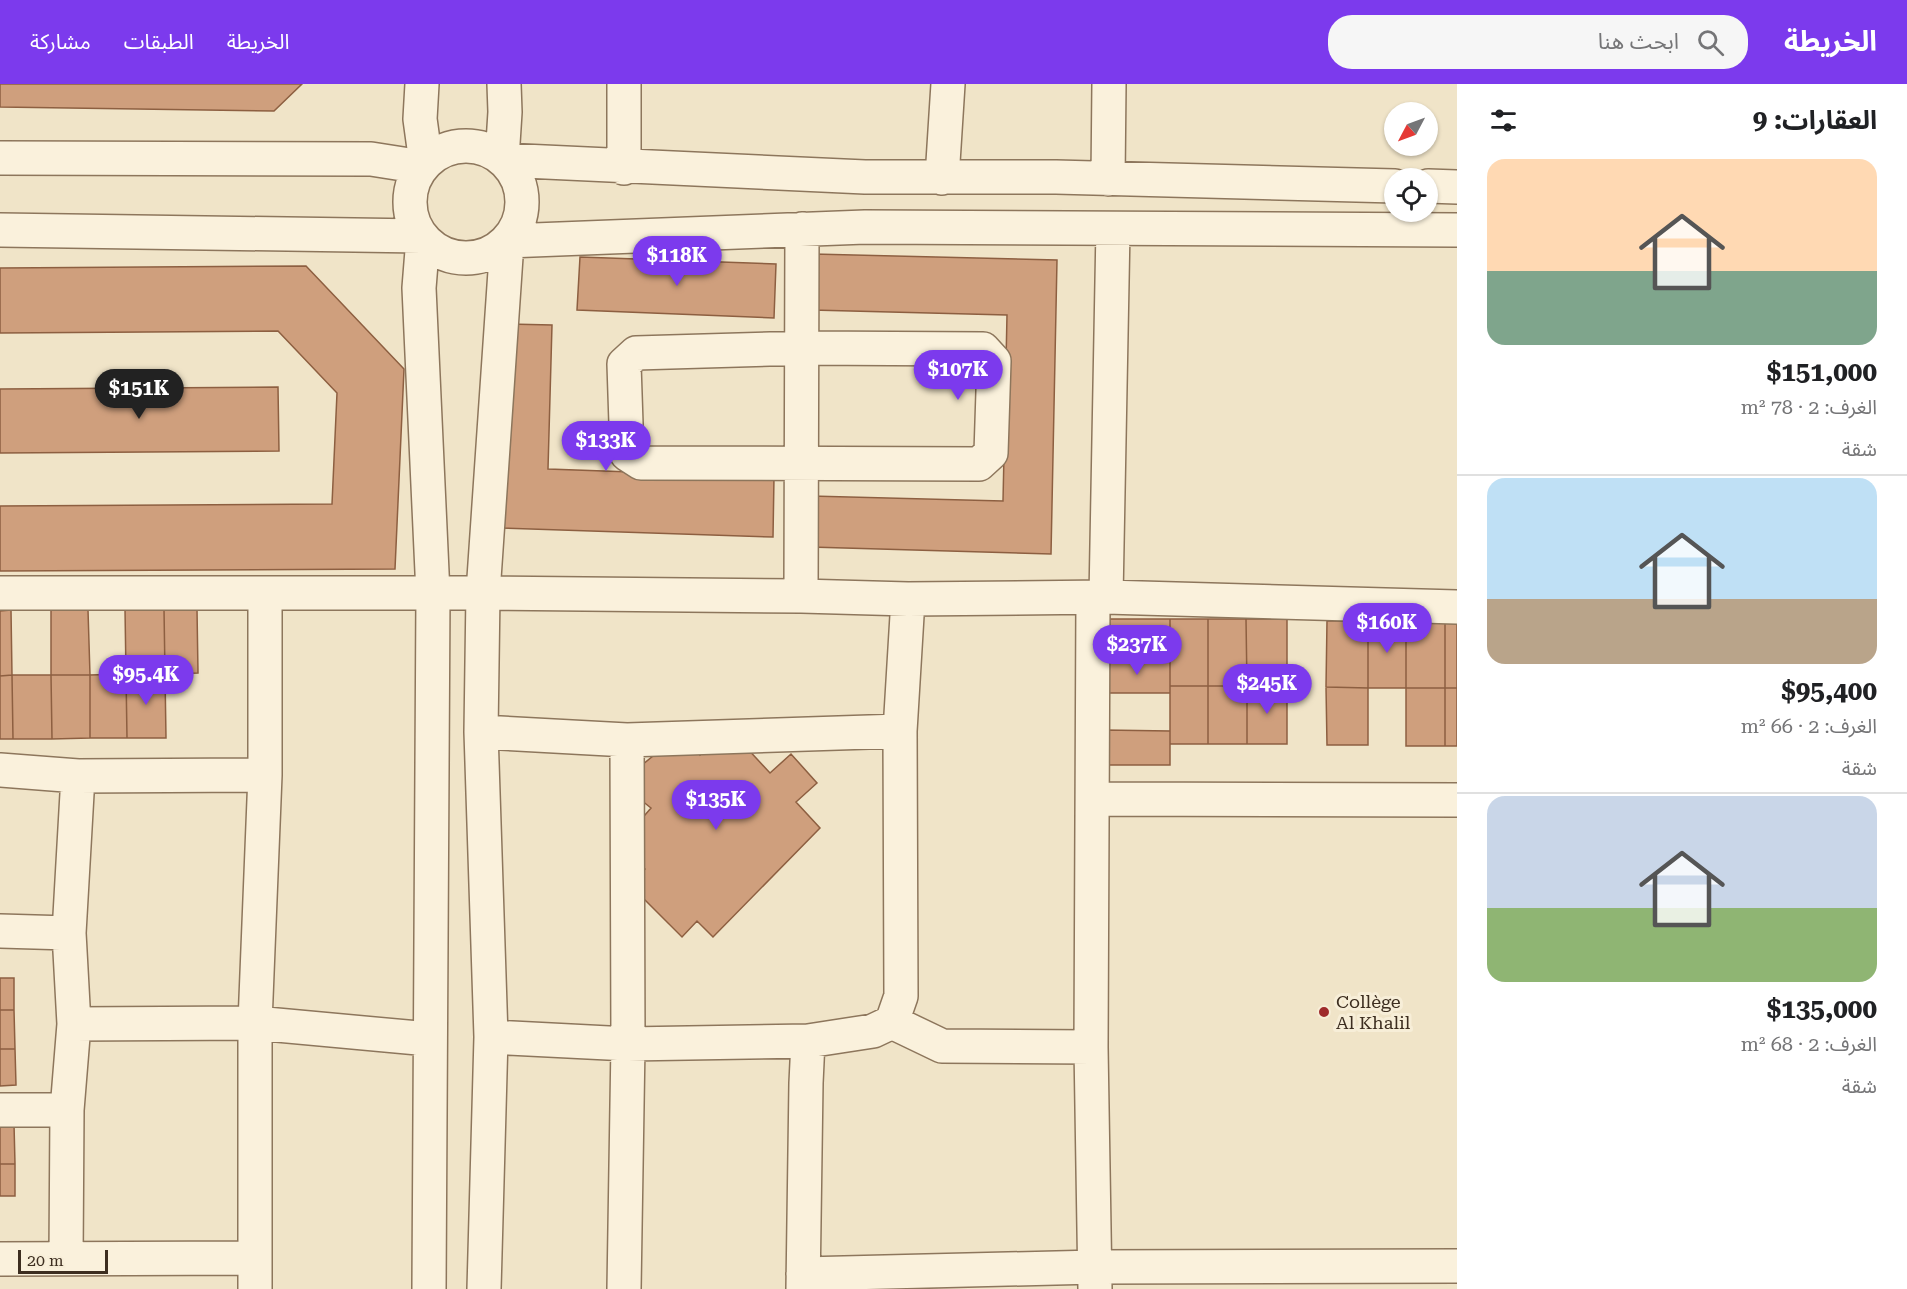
<!DOCTYPE html>
<html lang="ar">
<meta charset="utf-8">
<style>
body{margin:0;font-family:"Roboto Serif","Noto Sans Arabic",serif;background:#f6f6f6;color:#202124;direction:rtl;height:100vh;display:flex;flex-direction:column;font-size:22px;white-space:nowrap}
*{box-sizing:border-box;margin:0}
p{font-size:20px;color:#757577}
.icon{flex:none;width:33px;height:33px;fill:none;stroke:currentColor;stroke-width:2;stroke-linecap:round;stroke-linejoin:round}
.map{position:relative;flex:1;overflow:hidden;direction:ltr}
.sheet{display:flex;flex-direction:column;background:#fff;width:450px}
.sheet>*{flex:none}
.needle{width:39px;rotate:229deg}
.tools{position:absolute;left:1384px;top:18px;display:grid;gap:12px}
.tools a{display:grid;place-items:center;width:54px;height:54px;border-radius:50%;background:#fff;box-shadow:0 2px 4px #0004;font-size:30px}
.scale{position:absolute;left:18px;bottom:15px;width:90px;box-sizing:border-box;padding-left:6px;border:3px solid #3d2e20;border-top:0;font-size:16px;line-height:21px;white-space:nowrap;color:#3d2e20;-webkit-text-stroke:4px #f7eed8;paint-order:stroke}
.price{position:absolute;translate:-50% -51px;padding:0 14px;border-radius:21px;background:#7c3aed;color:#fff;font-size:20px;line-height:39px;filter:drop-shadow(0 2px 3px #0008)}
.price::after{content:'';position:absolute;left:50%;top:36px;width:18px;height:14px;margin-left:-9px;background:inherit;clip-path:polygon(0 0,100% 0,50% 100%)}
.price.on{background:#222;color:#fff}
ul{padding:0;list-style:none}
li{display:grid;align-content:center;gap:12px;height:318px;padding:0 30px}
li+li{border-top:2px solid #e0e0e0}
li span{display:grid;place-items:center;height:186px;border-radius:18px;color:#555}
li>.icon{margin-inline-start:auto}
span .icon{width:108px;height:108px;fill:#fffc;stroke-width:1}
li b{font-size:26px}
h2{display:flex;justify-content:space-between;align-items:center;height:72px;padding:0 30px;font-size:26px}
header{display:flex;align-items:center;gap:36px;box-sizing:border-box;height:84px;padding:0 30px;background:#7c3aed;color:#fff}
header strong{font-size:28px}
nav{display:flex;gap:33px;margin-inline-start:auto;font-size:21px}
.search{width:420px;height:54px;background:#f6f6f6;display:flex;align-items:center;gap:15px;box-sizing:border-box;padding:0 21px;border-radius:24px;color:#757577;font-size:22px}
main{display:flex;flex:1;min-height:0}
.map>svg:first-child{display:block}
.building{fill:#cf9f7d;stroke:#8d5f41;stroke-width:1.5}
.lines{fill:none;stroke-linecap:round;stroke-linejoin:round}
.minor-casing{stroke:#8d765c;stroke-width:36}
.minor{stroke:#faf1dc;stroke-width:33}
.poi-dot{fill:#9e2a2b;stroke:#f7eed8;stroke-width:2}
.labels{text-anchor:middle;stroke-width:6;stroke-linejoin:round;paint-order:stroke}
.poi-label{font-size:18px;fill:#3d2e20;stroke:#f7eed8;text-anchor:start}
</style>
<header>
<strong>الخريطة</strong>
<div class="search"><svg class="icon" aria-label="search" viewBox="0 0 24 24"><circle cx="10" cy="10" r="6"/><path d="M15 15l6 6"/></svg>ابحث هنا</div>
<nav><a>الخريطة</a><a>الطبقات</a><a>مشاركة</a></nav>
</header>
<main>
<section class="sheet">
<h2>العقارات: 9<svg class="icon" aria-label="filters" viewBox="0 0 24 24"><path d="M4 7h16M4 17h16"/><circle cx="9" cy="7" r="2"/><circle cx="15" cy="17" r="2"/></svg></h2>
<ul>
<li><span style="background:linear-gradient(#ffd9b3 60%,#7fa58c 0)"><svg class="icon" aria-label="home" viewBox="0 0 24 24"><path d="M3 11l9-7 9 7M6 9v11h12V9"/></svg></span><div><b>$151,000</b><p>الغرف: 2 · 78 m²</p><p>شقة</p></div></li>
<li><span style="background:linear-gradient(#bfe0f5 65%,#b9a48a 0)"><svg class="icon" aria-label="home" viewBox="0 0 24 24"><path d="M3 11l9-7 9 7M6 9v11h12V9"/></svg></span><div><b>$95,400</b><p>الغرف: 2 · 66 m²</p><p>شقة</p></div></li>
<li><span style="background:linear-gradient(#c9d6e8 60%,#8fb573 0)"><svg class="icon" aria-label="home" viewBox="0 0 24 24"><path d="M3 11l9-7 9 7M6 9v11h12V9"/></svg></span><div><b>$135,000</b><p>الغرف: 2 · 68 m²</p><p>شقة</p></div></li>
</ul>
</section>
<div class="map">
<svg width="1457" height="1205" viewBox="0 0 1457 1205">
<rect width="100%" height="100%" fill="#f0e4c8"/>
<path class="building" d="M0 0H302L274 27 0 23Z
M813 170 1057 176 1051 470 810 463 811 412 1003 417 1007 231 812 226Z
M580 173 776 180 774 234 577 226Z
M306 182 404 285 395 485 0 487V422L332 420 337 309 278 247 0 249V184Z
M506 240 552 241 548 385 774 393 773 453 501 444Z
M278 303 279 367 0 369V305Z
M125 525H164L165 590H126Z
M164 525H197L198 589 165 590Z
M11 526 12 591 0 592V527Z
M51 526H88L90 591H51Z
M1104 535H1170V574H1104Z
M1170 535H1208V602H1170Z
M1208 535H1246L1247 602H1208Z
M1246 535H1287V602H1247Z
M1327 537H1368V604L1326 603Z
M1368 537H1406V604H1368Z
M1406 537H1445V604H1406Z
M1445 537H1457V604H1445Z
M1104 574H1170V609H1104Z
M126 590 127 654H90V591Z
M126 590H165L166 654H127Z
M12 591H51L52 655H13Z
M12 591 13 655H0V592Z
M51 591H90V654L52 655Z
M1170 602H1208V660H1170Z
M1208 602H1247V660H1208Z
M1247 602H1287V660H1247Z
M1326 603 1368 604V661H1327Z
M1406 604H1445V662H1406Z
M1445 604H1457V662H1445Z
M1104 646 1170 647V681H1105Z
M690 658 700 671 712 659 744 661 770 689 791 670 817 699 796 718 820 744 713 853 697 837 682 853 630 801 645 785 633 774 638 739 651 724 641 716 642 681 664 663Z
M0 894H14V926H0Z
M0 926H14L15 965H0Z
M0 965H15L16 1001 0 1002Z
M0 1040H14L15 1080H0Z
M0 1080H15V1112H0Z"/>
<g class="lines">
<g class="minor-casing">
<path id="minor" d="M422 0 420 35 426 79
M624 0V84
M410 118a56 56 0 1 1 112 0a56 56 0 1 1-112 0Z
M0 74 371 75 422 83
M502 75 505 28 504 0
M503 76 865 93H1056L1395 102
M942 94 948 0
M1108 95 1109 0
M1428 102 1457 103
M0 146 421 152
M423 154 419 204 433 510 429 1205
M507 157 865 143 1457 146
M802 264 983 265 994 277 991 369 979 380 641 379 627 370 624 280 636 269Z
M0 509H483L801 512 908 515 1106 513 1457 523
M801 512 802 145
M1106 513 1113 145
M1093 514 1091 963 1095 1205
M481 648 627 656 900 647
M0 686 78 692 265 691
M1093 715 1457 716
M0 847 69 849
M892 938 942 962 1091 963
M74 940 255 939 429 955
M491 953 628 960 808 957
M0 1026H67
M66 1174 67 1026 74 940 69 849 78 692
M0 1175 255 1174
M803 1190 1096 1183 1457 1182
M255 1205V939L265 691V510
M484 1205 491 953 481 648 483 509 507 158
M624 1205 628 960 627 656
M803 1205 806 999 808 957 873 947 892 938 901 912 900 647 908 515"/>
</g>
<use href="#minor" class="minor"/>
</g>
<circle class="poi-dot" cx="1324" cy="928" r="6"/>
<g class="labels">
<g class="poi-label">
<text x="1336" y="924">Collège<tspan x="1336" dy="21">Al Khalil</tspan></text>
</g>
</g>
</svg>
<div class="tools">
<a><svg class="needle" viewBox="-14 -14 28 28"><path d="M0-13l5 13h-10z" fill="#e53935"/><path d="M0 13l5-13h-10z" fill="#757577"/></svg></a>
<a><svg class="icon" aria-label="locate" viewBox="0 0 24 24"><circle cx="12" cy="12" r="6"/><path d="M12 2v4M12 18v4M2 12h4M18 12h4"/></svg></a>
</div>
<div class="scale">20 m</div>
<b class="price" style="left:677px;top:203px">$118K</b>
<b class="price" style="left:958px;top:317px">$107K</b>
<b class="price on" style="left:139px;top:336px">$151K</b>
<b class="price" style="left:606px;top:388px">$133K</b>
<b class="price" style="left:1387px;top:570px">$160K</b>
<b class="price" style="left:1137px;top:592px">$237K</b>
<b class="price" style="left:146px;top:622px">$95.4K</b>
<b class="price" style="left:1267px;top:631px">$245K</b>
<b class="price" style="left:716px;top:747px">$135K</b>
</div>
</main>
